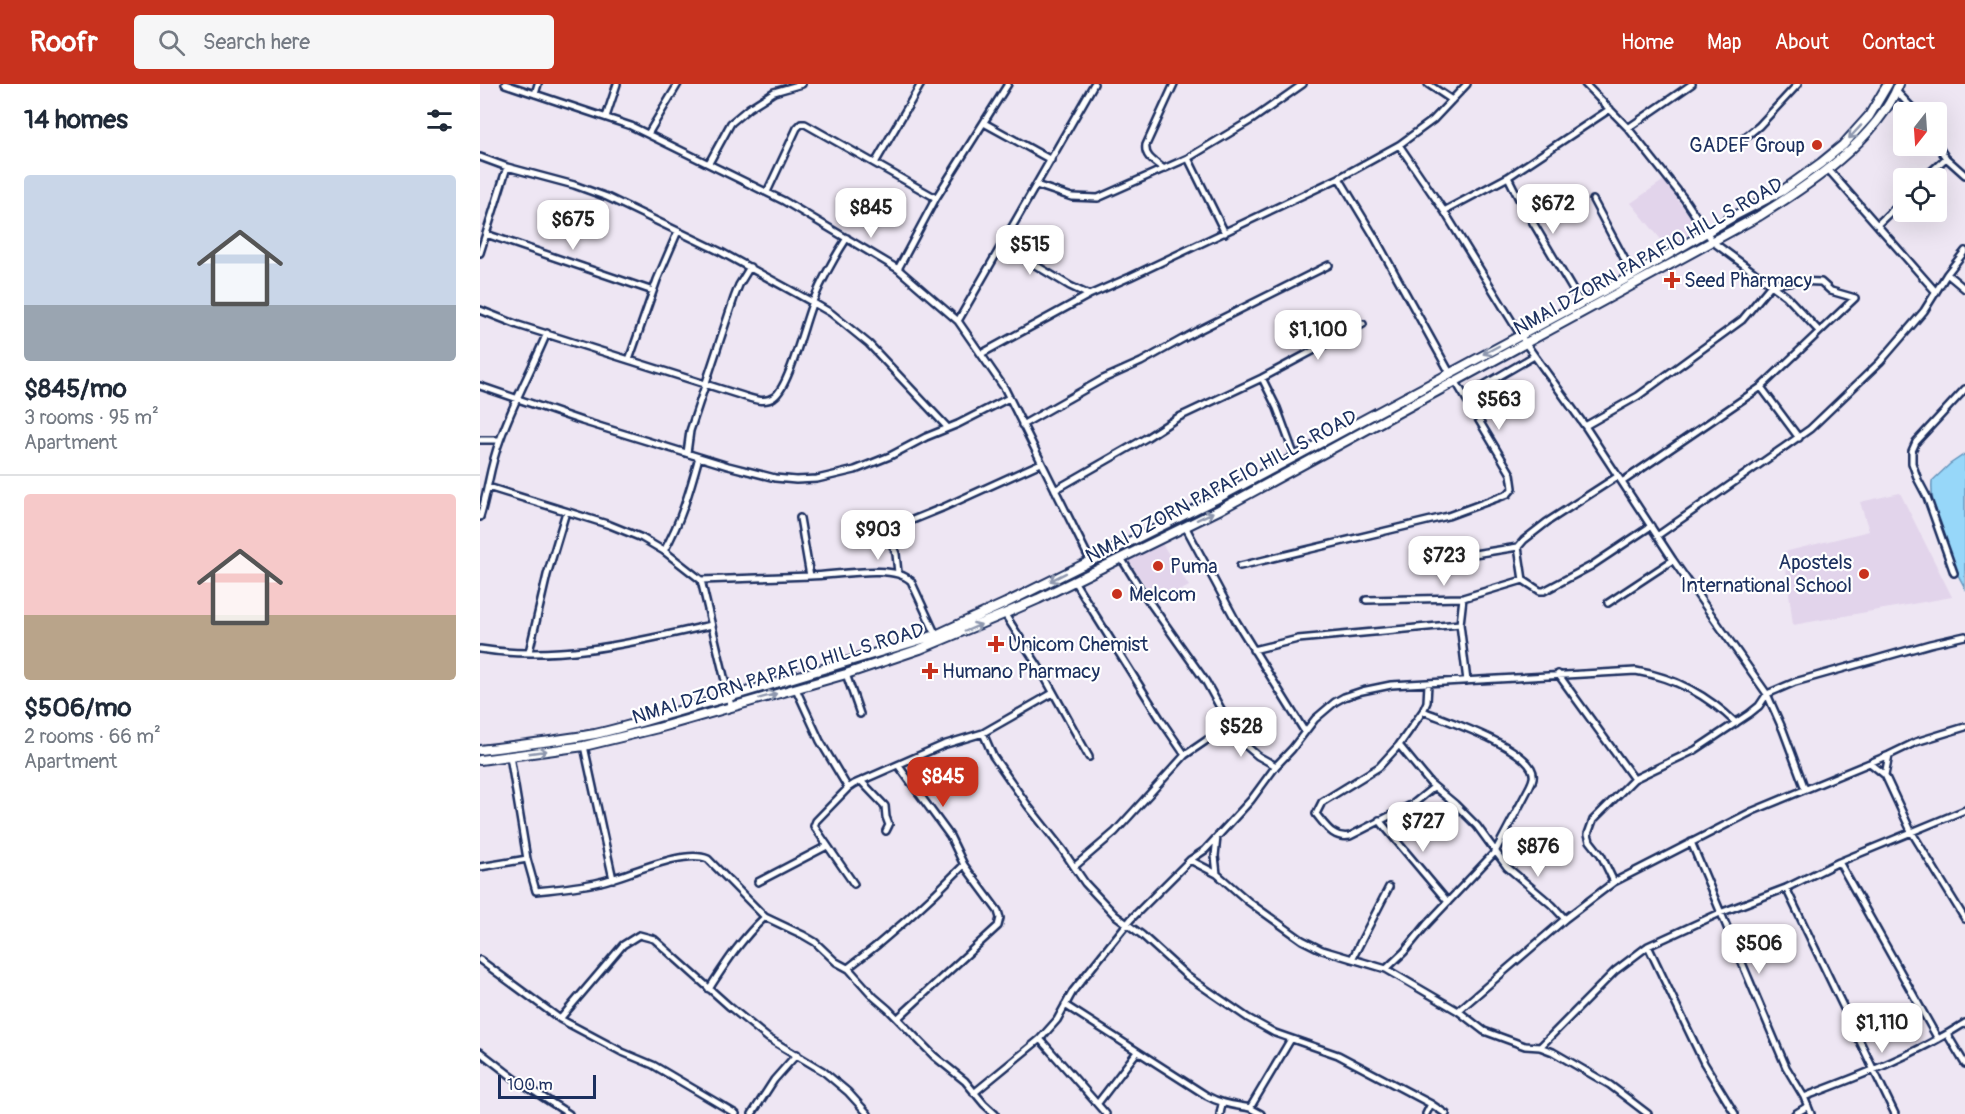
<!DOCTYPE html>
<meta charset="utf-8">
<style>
body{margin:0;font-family:Pangolin,sans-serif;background:#f6f6f7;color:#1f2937;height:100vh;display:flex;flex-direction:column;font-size:22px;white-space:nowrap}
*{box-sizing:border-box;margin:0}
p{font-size:20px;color:#747a83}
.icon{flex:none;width:33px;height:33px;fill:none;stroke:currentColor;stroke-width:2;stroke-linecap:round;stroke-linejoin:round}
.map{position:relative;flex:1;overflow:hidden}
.panel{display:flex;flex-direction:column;background:#fff;width:480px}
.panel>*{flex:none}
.needle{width:39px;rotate:197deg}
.buttons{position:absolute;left:1413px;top:18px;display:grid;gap:12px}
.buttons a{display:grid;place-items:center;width:54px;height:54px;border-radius:6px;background:#fff;box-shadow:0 6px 24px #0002;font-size:30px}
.scale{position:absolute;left:18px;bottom:15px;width:98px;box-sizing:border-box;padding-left:6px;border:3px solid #1b2f5e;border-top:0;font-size:16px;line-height:21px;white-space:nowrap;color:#1b2f5e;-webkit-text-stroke:4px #fff;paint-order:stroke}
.price{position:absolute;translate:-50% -51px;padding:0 14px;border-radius:12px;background:#fff;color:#222;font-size:20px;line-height:39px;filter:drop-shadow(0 2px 3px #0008)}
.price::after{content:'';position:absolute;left:50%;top:36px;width:18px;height:14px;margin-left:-9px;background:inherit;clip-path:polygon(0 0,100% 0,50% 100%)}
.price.selected{background:#c8321e;color:#fff}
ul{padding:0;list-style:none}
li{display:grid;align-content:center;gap:12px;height:318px;padding:0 24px}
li+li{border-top:2px solid #e0e1e3}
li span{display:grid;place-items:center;height:186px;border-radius:6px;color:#555}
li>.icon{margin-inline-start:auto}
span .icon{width:108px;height:108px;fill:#fffc;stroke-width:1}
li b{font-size:26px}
h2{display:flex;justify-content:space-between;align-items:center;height:72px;padding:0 24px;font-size:26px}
header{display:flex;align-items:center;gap:36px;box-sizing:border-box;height:84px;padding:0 30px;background:#c8321e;color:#fff}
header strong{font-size:28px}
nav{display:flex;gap:33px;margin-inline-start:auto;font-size:21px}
.search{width:420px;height:54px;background:#f6f6f7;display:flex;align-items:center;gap:15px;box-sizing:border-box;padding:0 21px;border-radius:6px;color:#747a83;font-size:22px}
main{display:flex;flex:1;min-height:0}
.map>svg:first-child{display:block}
.built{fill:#e2d4eb}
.water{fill:#97d7f9;stroke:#6594bb;stroke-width:1.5}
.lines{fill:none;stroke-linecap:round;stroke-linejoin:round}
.street-casing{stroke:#1b2f5e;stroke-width:10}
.secondary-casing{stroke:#1b2f5e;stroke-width:12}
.street{stroke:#fff;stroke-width:5}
.secondary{stroke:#fff;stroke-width:8}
.oneway{stroke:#8d97ae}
.poi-dot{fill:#c8321e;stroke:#fff;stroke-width:2}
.labels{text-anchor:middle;stroke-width:4.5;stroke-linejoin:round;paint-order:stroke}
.poi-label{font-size:20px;fill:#1b2f5e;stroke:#fff;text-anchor:start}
.street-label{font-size:20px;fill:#1b2f5e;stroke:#fff}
</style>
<header>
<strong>Roofr</strong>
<div class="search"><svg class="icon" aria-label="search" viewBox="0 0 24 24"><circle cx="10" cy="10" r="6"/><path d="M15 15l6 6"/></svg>Search here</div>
<nav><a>Home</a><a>Map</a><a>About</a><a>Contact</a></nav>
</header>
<main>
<section class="panel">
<h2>14 homes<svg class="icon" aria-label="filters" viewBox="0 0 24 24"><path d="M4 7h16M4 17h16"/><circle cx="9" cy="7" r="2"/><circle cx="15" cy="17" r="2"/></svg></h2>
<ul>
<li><span style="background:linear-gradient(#c9d6e8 70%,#9aa5b1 0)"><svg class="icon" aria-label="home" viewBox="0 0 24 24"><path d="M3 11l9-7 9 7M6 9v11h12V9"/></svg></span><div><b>$845/mo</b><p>3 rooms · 95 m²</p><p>Apartment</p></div></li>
<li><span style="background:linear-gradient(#f6c9c9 65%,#b9a48a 0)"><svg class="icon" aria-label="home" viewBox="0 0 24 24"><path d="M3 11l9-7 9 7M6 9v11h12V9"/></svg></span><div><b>$506/mo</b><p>2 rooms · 66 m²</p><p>Apartment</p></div></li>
</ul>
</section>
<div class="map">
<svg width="1485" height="1030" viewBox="0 0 1485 1030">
<rect width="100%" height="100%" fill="#eee6f3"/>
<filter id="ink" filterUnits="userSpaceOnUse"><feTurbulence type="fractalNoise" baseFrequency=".0167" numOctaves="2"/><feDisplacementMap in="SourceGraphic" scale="12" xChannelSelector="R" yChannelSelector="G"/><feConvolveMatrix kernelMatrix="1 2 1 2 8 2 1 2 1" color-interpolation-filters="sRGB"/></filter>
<g filter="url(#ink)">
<path class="built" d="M1184 96 1218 145 1188 164 1151 119Z
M1420 409 1472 513 1313 541 1304 468 1389 447 1380 418Z
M681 458 709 502 677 519 647 474Z"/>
<path class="water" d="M1485 370V504C1466 470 1450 436 1452 397L1470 380Z"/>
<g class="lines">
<g class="street-casing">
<path id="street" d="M25 0 151 42 304 117 418 185 478 237 525 305 611 478
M948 0 972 16
M1105 0 1148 44 1205 116 1233 158 1306 212 1339 247
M1416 7 1436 28
M55 10 58 0
M126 33 137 0
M504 39 571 76
M1148 44 1212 0
M168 50 198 0
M1263 55 1279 42 1318 0
M1456 59 1466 74 1485 91
M919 61 964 127 1046 260 1105 342 1193 476 1287 610 1303 646 1325 705
M0 73 27 83 94 101 127 113 241 168 332 218 351 229 389 260 468 344
M708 74 745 149
M229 79 251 39 269 24 294 8 322 0
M395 79 441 0
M1347 84 1456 208
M684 85C675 78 664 73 666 61L694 0
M1028 93 1039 115 1100 218
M859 94 894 152 970 289
M1444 94 1466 74
M556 101 592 113 618 114 708 74 773 35 823 0
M287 108 317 44 321 40H325L456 114
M1113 116 1153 191
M964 127 1028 93 1130 25
M1398 140 1424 115
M6 150 173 207
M522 161 590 202 609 211 650 193 859 94 919 61 953 36 987 0
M0 169 27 83
M418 185 456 114 528 0
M1467 190 1485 205
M0 226 38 241 263 312C273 315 285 320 294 313 310 302 325 235 334 215 343 194 354 174 367 154
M478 237 614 0
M501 270 609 211
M149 276 177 196 198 147
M782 294 797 324 815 373
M0 302 102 337 248 382 295 394 316 396 337 395 375 386 410 372 446 353 478 340 529 314
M1281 303 1319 354
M985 312 1054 272
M542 341 623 295 661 278 717 247 849 181
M1105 342 1158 312 1262 236 1291 201 1313 197 1341 198 1351 207 1375 214 1281 303 1142 398
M0 356H20
M207 369 210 347 254 214 259 201 270 183
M1138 392 1067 438 1044 456 1038 463 1043 496 1060 507H1064L1111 482 1171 442
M8 403 130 441 162 454 184 467 221 496 251 622
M575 406 666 354 697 334 782 294 883 240
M0 433C8 407 10 381 20 356 33 319 52 285 67 249
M320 434 330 492C356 492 412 479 431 497L456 551
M705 442 756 537 825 648
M1177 452 1330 345 1400 278 1444 227 1467 190 1485 167
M184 467C201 437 210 406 219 373
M641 474 661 506 726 598 757 654 778 672 796 682
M969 474 1038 463
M760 482 968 432 1028 410 1033 404 1031 390 976 298
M418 489 416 470 409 452 410 447 413 444 462 424 561 379
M1474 489 1447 413 1438 396 1432 379V367L1436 358 1485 305
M221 496 330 492
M594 497 681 636 705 671
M983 514 980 540 987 597
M886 516 983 514 1043 496
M1128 519 1193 476
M524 529 562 588 609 673
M0 565C78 578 156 558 231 541
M773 566 818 555 980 540
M49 568 67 491 86 428
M366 590 380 630
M1078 590 1154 695
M948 600 947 618 943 627 919 661 899 683 842 718 836 730C846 742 853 755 870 752L933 720 954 703
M316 605 340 657 368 704
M503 649 513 672 548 722 582 765 605 799 635 831 662 851 707 892 768 934 795 949 858 971 951 1020 966 1030
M919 661 950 699 975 720 997 742 1027 783 1072 821 1085 835
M104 662 133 795
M30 672 47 775 56 807C77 805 99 803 120 798 148 792 203 764 228 775L285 833 323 851 335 858 356 878 369 885 394 913 408 925 454 972 485 997 504 1020 515 1030
M1390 679 1405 691 1431 747 1485 835
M1405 691 1409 671
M381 697 405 722 406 733 409 741 406 747
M899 736 968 818
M1211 758 1306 983 1324 1013 1331 1030
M710 776 737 790 769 818 822 856 842 866 906 885 978 927 1004 947 1045 962 1060 963 1073 968 1130 1001 1168 1030
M1359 778 1458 955
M0 783 47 775
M594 783 635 748 705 671 749 641
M737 790 735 772 737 753
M278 798 347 762
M1134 798 1121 771 1110 757 1108 750 1113 736 1154 695 1215 666 1269 630 1279 622 1287 610 1315 598 1450 560 1485 552
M374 800 334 742 336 737 368 704 374 700 463 661 503 649 573 609
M1306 804 1415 1030
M1168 862 1224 979 1255 1030
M872 875 909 803
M0 876 80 935 142 968 173 981 256 1030
M368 884C409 853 448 818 484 781
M906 885 924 868 947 840 1015 768 1050 702C1053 696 1055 691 1051 684 1037 660 970 638 943 627
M229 905C246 879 262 854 285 833
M585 921 727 1012C741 1020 754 1021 770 1024L811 955
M978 927 1085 835 1134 798 1273 727 1409 671 1436 658 1485 643
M418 934 518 842 520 834 518 827 484 781 470 752 418 681
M80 935 143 861 159 851 174 855 250 923 288 954 343 987 368 1008 388 1030
M1467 950 1485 980
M560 955 626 1030
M1060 963 1135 887 1168 862 1240 829 1306 804 1359 778 1485 726
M0 968 35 995 89 1030
M494 1009 560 955 577 936 593 907 651 835 710 776 725 766 771 716 796 682 812 665 835 635 855 618 864 613 882 607 911 601 1156 587C1196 594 1227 611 1256 639
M1324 1013C1380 992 1435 971 1485 939
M618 1019 657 968
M770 1024 781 1030
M272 1030 294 996 317 970
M740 1030 742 1020
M946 1030 951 1020
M1315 1030 1328 1022"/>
</g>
<g class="secondary-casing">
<path id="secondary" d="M0 666C38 661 77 657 115 650 160 640 204 624 249 613L456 551 526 519 734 416 1153 191 1254 132 1302 107 1341 79 1363 61 1389 32 1408 0
M0 676 104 662 178 644 366 590 440 565 524 530 558 515 739 426 1279 132C1329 101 1397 56 1419 0"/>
</g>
<use href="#street" class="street"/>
<use href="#secondary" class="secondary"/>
</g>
<defs><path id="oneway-shaft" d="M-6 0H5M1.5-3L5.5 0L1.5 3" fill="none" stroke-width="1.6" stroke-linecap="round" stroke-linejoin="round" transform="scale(1.5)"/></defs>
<g class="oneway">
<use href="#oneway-shaft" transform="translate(1375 48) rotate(133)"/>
<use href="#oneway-shaft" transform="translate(1011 266) rotate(152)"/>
<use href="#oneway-shaft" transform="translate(725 432) rotate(-25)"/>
<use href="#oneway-shaft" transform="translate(578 493) rotate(153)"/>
<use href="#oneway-shaft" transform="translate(493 544) rotate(-23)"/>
<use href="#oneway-shaft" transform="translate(288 612) rotate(-15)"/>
<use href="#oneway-shaft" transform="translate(58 668) rotate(-8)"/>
</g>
</g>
<g class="poi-dot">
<circle cx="1337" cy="61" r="6"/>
<path d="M1189 187h6v6h6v6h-6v6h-6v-6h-6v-6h6z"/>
<circle cx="678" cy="482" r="6"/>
<circle cx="1384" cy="490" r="6"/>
<circle cx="637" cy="510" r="6"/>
<path d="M513 551h6v6h6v6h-6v6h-6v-6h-6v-6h6z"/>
<path d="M447 578h6v6h6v6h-6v6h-6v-6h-6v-6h6z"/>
</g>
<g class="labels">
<g class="poi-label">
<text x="1325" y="68" text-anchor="end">GADEF Group</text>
<text x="1204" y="203">Seed Pharmacy</text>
<text x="1372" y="485" text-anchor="end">Apostels<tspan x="1372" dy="23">International School</tspan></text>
<text x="690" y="489">Puma</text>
<text x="649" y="517">Melcom</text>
<text x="528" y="567">Unicom Chemist</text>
<text x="462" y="594">Humano Pharmacy</text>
</g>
<g class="street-label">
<text transform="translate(1168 172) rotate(-29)" y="7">NMAI DZORN PAPAFIO HILLS ROAD</text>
<text transform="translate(741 402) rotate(-28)" y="7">NMAI DZORN PAPAFIO HILLS ROAD</text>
<text transform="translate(298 589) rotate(-17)" y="7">NMAI DZORN PAPAFIO HILLS ROAD</text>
</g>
</g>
</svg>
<div class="buttons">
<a><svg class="needle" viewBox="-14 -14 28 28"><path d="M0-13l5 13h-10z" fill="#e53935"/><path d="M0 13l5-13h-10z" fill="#747a83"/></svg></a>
<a><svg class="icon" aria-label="locate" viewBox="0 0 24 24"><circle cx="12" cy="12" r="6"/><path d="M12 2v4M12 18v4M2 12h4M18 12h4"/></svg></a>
</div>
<div class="scale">100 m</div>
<b class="price" style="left:1073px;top:151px">$672</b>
<b class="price" style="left:391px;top:155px">$845</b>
<b class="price" style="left:93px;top:167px">$675</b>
<b class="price" style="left:550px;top:192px">$515</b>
<b class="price" style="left:838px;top:277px">$1,100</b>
<b class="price" style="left:1019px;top:347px">$563</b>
<b class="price" style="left:398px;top:477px">$903</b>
<b class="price" style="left:964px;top:503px">$723</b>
<b class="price" style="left:761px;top:674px">$528</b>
<b class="price selected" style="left:463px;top:724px">$845</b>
<b class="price" style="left:943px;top:769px">$727</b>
<b class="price" style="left:1058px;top:794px">$876</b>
<b class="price" style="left:1279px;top:891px">$506</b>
<b class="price" style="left:1402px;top:970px">$1,110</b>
</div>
</main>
